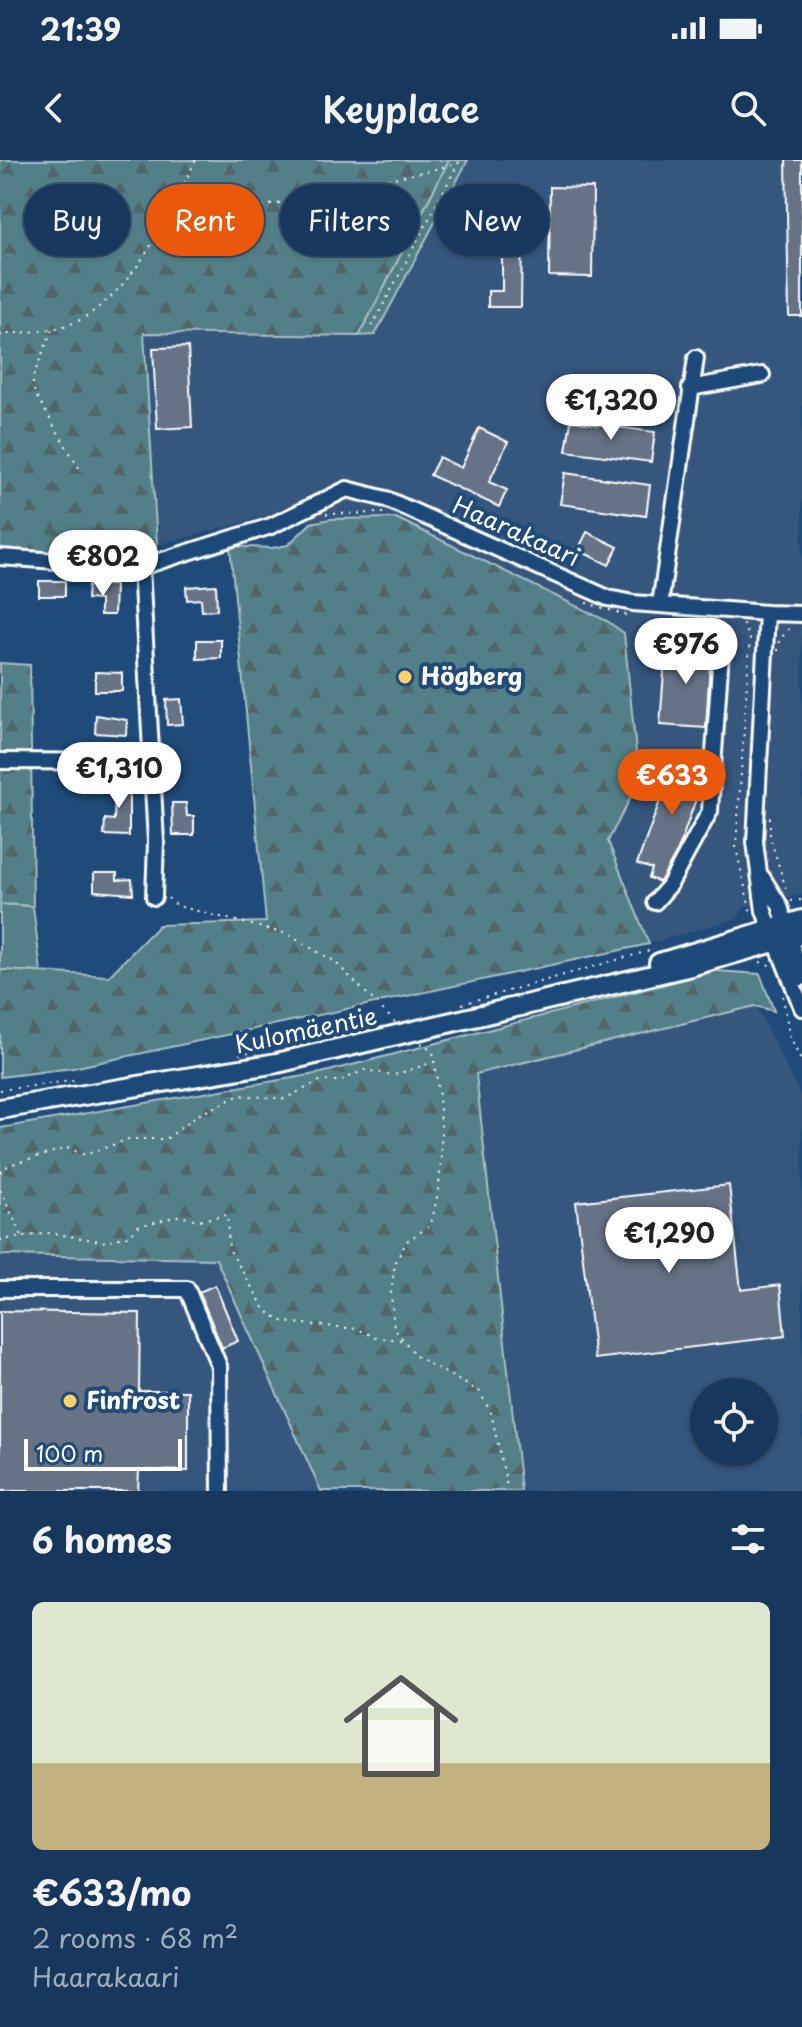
<!DOCTYPE html>
<meta charset="utf-8">
<style>
body{margin:0;font-family:"Playpen Sans",sans-serif;background:#203f62;color:#f1f3f6;height:100vh;display:flex;flex-direction:column;font-size:30px;white-space:nowrap}
*{box-sizing:border-box;margin:0}
p{font-size:26px;color:#9eacbb}
.icon{flex:none;width:44px;height:44px;fill:none;stroke:currentColor;stroke-width:2;stroke-linecap:round;stroke-linejoin:round}
.map{position:relative;height:1331px;overflow:hidden}
.side{display:flex;flex-direction:column;background:#17385c;flex:1}
.side>*{flex:none}
.guide{position:absolute;left:24px;top:24px;width:754px;height:72px;display:flex;gap:16px}
.controls{position:absolute;left:690px;top:1218px;display:grid;gap:16px}
.controls a{display:grid;place-items:center;width:88px;height:88px;border-radius:50%;background:#17385c;box-shadow:0 2px 6px #0004,0 0 0 2px #365272;font-size:40px}
.scale{position:absolute;left:24px;bottom:20px;width:158px;box-sizing:border-box;padding-left:8px;border:4px solid #fff;border-top:0;font-size:22px;line-height:28px;white-space:nowrap;color:#fff;-webkit-text-stroke:6px #1f4a7a;paint-order:stroke}
.price{position:absolute;translate:-50% -68px;padding:0 18px;border-radius:28px;background:#fff;color:#222;font-size:26px;line-height:52px;filter:drop-shadow(0 2px 4px #0008)}
.price::after{content:'';position:absolute;left:50%;top:48px;width:24px;height:18px;margin-left:-12px;background:inherit;clip-path:polygon(0 0,100% 0,50% 100%)}
.price.current{background:#ea580c;color:#fff}
ul{padding:0;list-style:none}
li{display:grid;align-content:center;gap:16px;height:424px;padding:0 32px}
li span{display:grid;place-items:center;height:248px;border-radius:12px;color:#555}
li>.icon{margin-inline-start:auto}
span .icon{width:144px;height:144px;fill:#fffc;stroke-width:1}
li b{font-size:34px}
h2{display:flex;justify-content:space-between;align-items:center;height:96px;padding:0 32px;font-size:34px}
.tag{padding:0 28px;border-radius:36px;background:#17385c;box-shadow:0 2px 6px #0004,0 0 0 2px #365272;font-size:28px;line-height:72px}
.tag.current{background:#ea580c;color:#fff}
.status{display:flex;justify-content:space-between;align-items:center;height:56px;padding:0 40px;background:#17385c;direction:ltr}
.status svg{height:22px;fill:currentColor}
header{display:flex;justify-content:space-between;align-items:center;height:104px;padding:0 32px;background:#17385c;font-size:36px;font-weight:600}
.map>svg:first-child{display:block}
.built{fill:#34567d;fill-rule:evenodd}
.grass{fill:#538088;stroke:#a9c0c4;stroke-width:2}
.forest{fill:url(#forest-firs);stroke:#a9c0c4;stroke-width:2}
.building{fill:#667285;stroke:#fff;stroke-width:2}
.lines{fill:none;stroke-linecap:round;stroke-linejoin:round}
.minor-casing{stroke:#fff;stroke-width:20}
.major-casing{stroke:#fff;stroke-width:24}
.path{stroke:#fff;stroke-width:2;stroke-dasharray:2 6;stroke-linecap:butt}
.minor{stroke:#1f4a7a;stroke-width:14}
.major{stroke:#1f4a7a;stroke-width:18}
.poi-dot{fill:#ffd166;stroke:#1f4a7a;stroke-width:3}
.labels{text-anchor:middle;stroke-width:8;stroke-linejoin:round;paint-order:stroke}
.street-label{font-size:24px;fill:#fff;stroke:#1f4a7a}
.poi-label{font-size:24px;font-weight:bold;fill:#fff;stroke:#1f4a7a;text-anchor:start}
</style>
<div class="status"><b>21:39</b><svg viewBox="0 0 49 12"><path d="M0 12V9h3v3zM5 12V6h3v6zM10 12V3h3v9zM15 12V0h3v12zM26 1h20v11H26zM47 4h2v5h-2z"/></svg></div>
<header><svg class="icon" aria-label="back" viewBox="0 0 24 24"><path d="M15 5l-7 7 7 7"/></svg>Keyplace<svg class="icon" aria-label="search" viewBox="0 0 24 24"><circle cx="10" cy="10" r="6"/><path d="M15 15l6 6"/></svg></header>
<div class="map">
<svg width="802" height="1331" viewBox="0 0 802 1331">
<defs>
<pattern id="forest-firs" width="22" height="20" patternUnits="userSpaceOnUse" patternTransform="scale(2)"><rect width="22" height="20" fill="#538088"/><path d="M5 1l3.5 6h-7zM16 11l3.5 6h-7z" fill="#50666a"/></pattern>
</defs>
<rect width="100%" height="100%" fill="#1f4a7a"/>
<filter id="ink" filterUnits="userSpaceOnUse"><feTurbulence type="fractalNoise" baseFrequency=".0125" numOctaves="2"/><feDisplacementMap in="SourceGraphic" scale="16" xChannelSelector="R" yChannelSelector="G"/><feConvolveMatrix kernelMatrix="1 2 1 2 8 2 1 2 1" color-interpolation-filters="sRGB"/></filter>
<g filter="url(#ink)">
<path class="built" d="M468 0H802V735L744 747 738 758 649 784 608 681 639 621 331 359 311 363 284 352 157 385 144 173 375 175Z
M756 846 802 938V1331H521L476 914ZM704 1232H764V1292H704Z
M0 1095 216 1099 321 1331H0Z"/>
<path class="grass" d="M449 0H468L375 175 359 176Z
M0 744 33 746 41 812 0 810Z"/>
<path class="forest" d="M0 0H449L359 176 144 173 157 385 151 396 0 392Z
M396 358 607 461 624 473 639 621 608 681 649 784 73 908 0 917V810L109 816 159 765 266 762 230 386 272 388 288 385 311 363 331 359Z
M0 503 30 505 33 746 0 744Z
M716 811 760 814 774 851 755 846 476 914 521 1331H321L216 1099 0 1095V968L321 913Z"/>
<path class="building" d="M786 0H802V156H789Z
M550 27 593 28 592 117 549 116Z
M502 60 522 61 521 147H488V131H502Z
M188 187 192 267 157 269 153 188Z
M571 261 655 272 651 302 566 291Z
M479 268 508 282 489 322 507 330 499 347 430 315 439 297 461 308Z
M565 313 650 325 646 356 560 344Z
M587 372 618 387 609 405 578 390Z
M39 421H65V436H39Z
M88 425H115L114 455H100V440L87 439Z
M216 425 217 450 202 451 201 439 187 440 186 427Z
M197 480H221V498L197 499Z
M666 485 711 487 706 568 660 565Z
M95 512 122 513V531H95Z
M181 539 183 564 167 565 166 540Z
M96 555 127 560 126 575 95 573Z
M677 594 703 604 702 622 678 690 660 722 649 718 652 709 637 704Z
M111 619 129 620V676L104 675 105 659 114 660 115 634H110Z
M172 643H186L187 656H194V675H173Z
M94 713H117V720L132 719 133 734 94 731Z
M729 1025 741 1130 780 1125 785 1176 595 1199 576 1042Z
M215 1125 238 1181 222 1188 199 1132Z
M0 1151 140 1153 139 1231H188V1311L139 1310 138 1331H0Z"/>
<g class="lines">
<g class="minor-casing">
<path id="minor" d="M690 228 762 215
M0 397 141 407 271 366 347 329 386 339 608 438 633 443 767 453 755 682 764 751 802 848
M141 407 156 682 154 737
M660 445 696 198
M767 453 802 454
M654 474 722 477 710 651 669 726 655 742
M0 601 151 602
M762 717 780 746 802 818
M0 1129H187L219 1206 220 1331"/>
</g>
<g class="major-casing">
<path id="major" d="M659 803 802 760
M0 949 277 903 687 807 802 774"/>
</g>
<path class="path" d="M167 55 233 53 458 4
M372 166 460 0
M52 170 32 219 35 234 81 311
M0 175C27 171 62 172 85 157 141 121 167 56 196 0
M326 354 383 353
M586 443 629 456
M743 464 750 479 736 688 751 754
M778 491 779 481 791 466
M770 657V677L787 732
M168 738 178 746 287 774 334 801 395 862
M791 741 802 740
M760 802 773 806
M783 836 789 875 802 903
M462 844 652 790
M421 883 433 892C442 947 447 1013 430 1066L408 1080 395 1102 391 1134 394 1168 417 1197 480 1232 491 1253 508 1331
M239 894 308 880
M0 930 79 920
M0 1012 9 1005 67 988 85 995 129 979H166L200 954 240 935 284 939 320 921H341L364 910 394 915 434 902
M0 1030 23 1078
M0 1080 50 1073 106 1082 130 1075 138 1066 178 1056 199 1060 227 1055 229 1089 266 1151 284 1162 357 1169 378 1178 402 1180"/>
<use href="#minor" class="minor"/>
<use href="#major" class="major"/>
</g>
</g>
<g class="poi-dot">
<circle cx="405" cy="517" r="8"/>
<circle cx="70" cy="1241" r="8"/>
</g>
<g class="labels">
<g class="street-label">
<text transform="translate(516 372) rotate(24)" y="8">Haarakaari</text>
<text transform="translate(306 871) rotate(-12)" y="8">Kulomäentie</text>
</g>
<g class="poi-label">
<text x="421" y="525">Högberg</text>
<text x="86" y="1249">Finfrost</text>
</g>
</g>
</svg>
<div class="controls">
<a><svg class="icon" aria-label="locate" viewBox="0 0 24 24"><circle cx="12" cy="12" r="6"/><path d="M12 2v4M12 18v4M2 12h4M18 12h4"/></svg></a>
</div>
<div class="scale">100 m</div>
<b class="price" style="left:611px;top:282px">€1,320</b>
<b class="price" style="left:103px;top:438px">€802</b>
<b class="price" style="left:686px;top:526px">€976</b>
<b class="price" style="left:119px;top:650px">€1,310</b>
<b class="price current" style="left:672px;top:657px">€633</b>
<b class="price" style="left:669px;top:1115px">€1,290</b>
<div class="guide">
<a class="tag">Buy</a>
<a class="tag current">Rent</a>
<a class="tag">Filters</a>
<a class="tag">New</a>
</div>
</div>
<section class="side">
<h2>6 homes<svg class="icon" aria-label="filters" viewBox="0 0 24 24"><path d="M4 7h16M4 17h16"/><circle cx="9" cy="7" r="2"/><circle cx="15" cy="17" r="2"/></svg></h2>
<ul>
<li><span style="background:linear-gradient(#dfe7d0 65%,#c2b280 0)"><svg class="icon" aria-label="home" viewBox="0 0 24 24"><path d="M3 11l9-7 9 7M6 9v11h12V9"/></svg></span><div><b>€633/mo</b><p>2 rooms · 68 m²</p><p>Haarakaari</p></div></li>
</ul>
</section>
